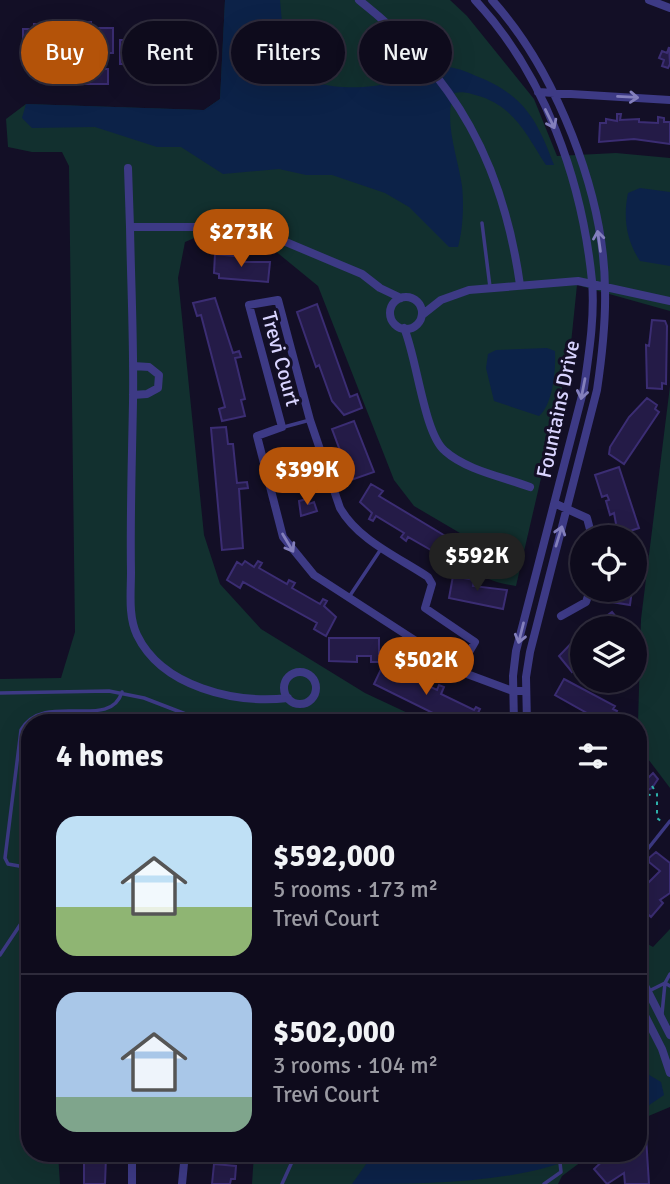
<!DOCTYPE html>
<meta charset="utf-8">
<style>
body{margin:0;font-family:Signika,sans-serif;background:#171425;color:#f1f3f6;height:100vh;display:flex;flex-direction:column;font-size:26px;white-space:nowrap}
*{box-sizing:border-box;margin:0}
p{font-size:23px;color:#9b9ba3}
.icon{flex:none;width:38px;height:38px;fill:none;stroke:currentColor;stroke-width:2;stroke-linecap:round;stroke-linejoin:round}
.map{position:relative;flex:1;overflow:hidden}
.panel{position:absolute;left:21px;top:714px;width:626px;height:448px;display:flex;flex-direction:column;background:#0e0b1c;border-radius:28px;box-shadow:0 7px 28px #0002,0 0 0 2px #2e2b3b}
.panel>*{flex:none}
.guide{position:absolute;left:21px;top:21px;width:628px;height:63px;display:flex;gap:14px}
.controls{position:absolute;left:570px;top:525px;display:grid;gap:14px}
.controls a{display:grid;place-items:center;width:77px;height:77px;border-radius:50%;background:#0e0b1c;box-shadow:0 7px 28px #0002,0 0 0 2px #2e2b3b;font-size:35px}
.price{position:absolute;translate:-50% -60px;padding:0 16px;border-radius:24px;background:#b45309;color:#fff;font-size:23px;line-height:46px;filter:drop-shadow(0 2px 4px #0008)}
.price::after{content:'';position:absolute;left:50%;top:42px;width:21px;height:16px;margin-left:-10px;background:inherit;clip-path:polygon(0 0,100% 0,50% 100%)}
.price.selected{background:#222;color:#fff}
ul{padding:0;list-style:none}
li{display:flex;align-items:center;gap:21px;height:175px;padding:0 35px}
li+li{border-top:2px solid #2e2b3b}
li span{display:grid;place-items:center;flex:none;width:196px;height:140px;border-radius:21px;color:#555}
li>.icon{margin-inline-start:auto}
span .icon{width:84px;height:84px;fill:#fffc;stroke-width:1}
li b{font-size:30px}
h2{display:flex;justify-content:space-between;align-items:center;height:84px;padding:0 35px;font-size:30px}
.tag{padding:0 24px;border-radius:32px;background:#0e0b1c;box-shadow:0 7px 28px #0002,0 0 0 2px #2e2b3b;font-size:24px;line-height:63px}
.tag.selected{background:#b45309;color:#fff}
.map>svg:first-child{display:block}
.green{fill:#12302f}
.water{fill:#0c2248}
.building{fill:#241b47;stroke:#3b2d73;stroke-width:2}
.lines{fill:none;stroke-linecap:round;stroke-linejoin:round}
.path{stroke:#2fb8b0;stroke-width:2;stroke-dasharray:3.5 5;stroke-linecap:butt}
.service{stroke:#3d3a85;stroke-width:3.5}
.minor{stroke:#3d3a85;stroke-width:8}
.oneway{stroke:#837fbc}
.labels{text-anchor:middle;stroke-width:6;stroke-linejoin:round;paint-order:stroke}
.street-label{font-size:21px;fill:#d9d4ff;stroke:#130f26}
</style>
<div class="map">
<svg width="670" height="1184" viewBox="0 0 670 1184">
<rect width="100%" height="100%" fill="#130f26"/>
<path class="green" d="M225 0H450L467 16 534 99 557 156 616 153 670 158V311L577 285 570 353 516 586C475 579 478 574 465 536L414 506 394 480 318 286 274 250 211 231 185 242 178 278 204 535 220 584 261 629 365 693 429 723H30V1153H58L60 1184H0V679L61 678 75 632 69 166 62 152H32L8 147 6 119 26 104 204 110 220 99Z
M670 386V788L639 747 638 723 641 619Z
M670 929V1107L639 1120V939L653 947Z
M254 1153H593L562 1176 558 1184H252Z"/>
<path class="water" d="M225 0H280L286 67C311 90 361 91 393 82 408 78 424 69 440 67 452 66 465 71 476 76 523 94 537 119 554 165H546C527 136 516 109 482 97 471 94 465 91 454 93 443 121 458 157 462 186 464 204 463 230 458 247H449L409 207 385 193 332 175H306L279 169 223 174 181 147H157L95 127 32 128 22 118 26 104 204 110 220 99Z
M640 188 670 192V266L640 261C626 240 623 217 628 193Z
M547 348 555 351C556 369 553 405 539 416L494 401 486 368 488 354 496 350Z
M639 1069 661 1082 664 1095 639 1112Z
M374 1153H586C521 1184 427 1184 352 1184Z"/>
<path class="building" d="M91 22V28H113V53H79V23Z
M34 24 52 25V45L23 44V29H34Z
M184 32H198L201 63H185Z
M141 34H158V64H141Z
M162 35 178 36 177 65H161Z
M120 40H136V64H120Z
M669 47 670 64 668 68 662 66 664 60 659 58 662 51 667 53Z
M78 69H108V84H78Z
M617 114H621L620 120 639 119V122L658 123V117L664 118V122H670V144L634 139 599 142 600 123H606V119L617 121Z
M215 254 243 257 242 262H270L268 282 219 278V274L214 273Z
M215 298 233 353 239 351 241 357 235 358 245 399 241 400 245 416 222 421 219 409 225 407 201 315 197 316 193 303Z
M317 304 350 397 357 394 362 408 344 415 332 401 319 365 316 367 297 312Z
M652 320 665 321 667 326 666 384 662 383V389L647 388 646 345 649 346Z
M647 398 657 405 655 409 659 412 624 464 609 454 610 447 629 417Z
M354 421 374 472 351 480 332 429Z
M226 427 228 444H233L237 483 247 482 248 488 239 489 243 548 222 550 211 428Z
M619 467 639 528 618 535 614 513 610 515 606 501 609 500 607 495 602 497 595 475Z
M371 484 383 491 379 496 452 540 456 534 469 541 458 559 453 556 451 560 441 554 437 560 433 558 436 553 408 537 406 541 401 537 404 533 376 516 373 521 369 519 372 513 360 502Z
M307 499 309 504 314 502 317 511 301 516 299 501Z
M245 561 254 567 258 561 262 563 259 568 287 584 289 580 295 583 292 588 320 604 323 599 327 601 324 606 336 617 326 636 314 629 317 623 243 582 240 588 227 580 237 562 242 565Z
M453 576 474 580 473 586 507 590 503 609 449 598Z
M609 590H632L630 605 612 602Z
M612 612 625 628H587L592 627Z
M583 631V663L572 672 559 656Z
M329 638H379V655H385V662H371V656H357V662L329 661Z
M383 665 437 690 439 685 444 687 441 694 474 710 476 707 480 709 476 717 489 723H453L374 684Z
M564 679 615 706 613 709 617 711 610 723 603 722 555 695Z
M653 773 658 779 652 788 644 792 639 787Z
M656 852 670 863V893L660 900 663 903 651 917 639 906V892L660 871 649 862V858Z
M646 1136 649 1184H625L624 1173 607 1184 594 1169 611 1153H639V1137Z
M84 1153H117V1157L106 1156 105 1184H84Z
M214 1164 236 1166 235 1179H231L230 1184H212Z"/>
<g class="lines">
<path class="path" d="M652 786 657 794V818L662 822
M639 792 654 796"/>
<path class="service" d="M482 223 490 287
M284 427 310 420
M349 597 381 549
M0 693 109 691 144 698 209 723
M639 860 670 821
M19 866 8 864 5 858 21 730C45 690 110 732 122 692
M0 955 30 910
M639 996 665 983 670 974
M662 1014 665 983 670 986
M282 1184 296 1153
M544 1184 561 1172 559 1153"/>
<path class="minor" d="M359 0C456 76 503 164 520 285
M475 0C545 75 582 180 592 281 595 316 589 353 584 388L516 651 513 676 514 723
M492 0C556 71 604 193 605 289 606 323 602 356 597 390L530 652 526 677 527 723
M649 0 670 8
M538 92 670 100
M128 168 130 227
M390 313a16 16 0 1 1 32 0a16 16 0 1 1-32 0Z
M422 315 441 300 469 290 578 281 670 301
M404 328C417 358 424 434 445 451 466 470 503 477 530 487
M133 366 149 367 159 375 158 388 147 394 133 395
M556 504 587 518 592 537
M561 616 586 602 590 590
M459 669 475 642 425 608 432 584 428 577C398 557 358 540 340 508L310 420 278 300 249 305 282 427 257 436 283 537 314 575 467 674 513 691H526
M284 688a16 16 0 1 1 32 0a16 16 0 1 1-32 0Z
M288 698C235 704 162 687 137 635 128 616 131 592 131 572 130 515 132 459 133 402 134 344 131 285 130 227H250L362 274 380 288 401 298
M639 974 670 1035
M639 1004 662 1049 670 1073
M132 1184V1153
M182 1184 185 1153"/>
</g>
<defs><path id="oneway-shaft" d="M-6 0H5M1.5-3L5.5 0L1.5 3" fill="none" stroke-width="1.6" stroke-linecap="round" stroke-linejoin="round" transform="scale(1.75)"/></defs>
<g class="oneway">
<use href="#oneway-shaft" transform="translate(628 97) rotate(3)"/>
<use href="#oneway-shaft" transform="translate(550 119) rotate(64)"/>
<use href="#oneway-shaft" transform="translate(599 241) rotate(-98)"/>
<use href="#oneway-shaft" transform="translate(583 389) rotate(101)"/>
<use href="#oneway-shaft" transform="translate(559 536) rotate(-73)"/>
<use href="#oneway-shaft" transform="translate(288 543) rotate(59)"/>
<use href="#oneway-shaft" transform="translate(521 633) rotate(104)"/>
</g>
<g class="labels">
<g class="street-label">
<text transform="translate(281 359) rotate(75)" y="7">Trevi Court</text>
<text transform="translate(558 409) rotate(-78)" y="7">Fountains Drive</text>
</g>
</g>
</svg>
<div class="controls">
<a><svg class="icon" aria-label="locate" viewBox="0 0 24 24"><circle cx="12" cy="12" r="6"/><path d="M12 2v4M12 18v4M2 12h4M18 12h4"/></svg></a>
<a><svg class="icon" aria-label="layers" viewBox="0 0 24 24"><path d="M12 4l9 5-9 5-9-5zM3 14l9 5 9-5"/></svg></a>
</div>
<b class="price" style="left:241px;top:269px">$273K</b>
<b class="price" style="left:307px;top:507px">$399K</b>
<b class="price selected" style="left:477px;top:593px">$592K</b>
<b class="price" style="left:426px;top:697px">$502K</b>
<div class="guide">
<a class="tag selected">Buy</a>
<a class="tag">Rent</a>
<a class="tag">Filters</a>
<a class="tag">New</a>
</div>
<section class="panel">
<h2>4 homes<svg class="icon" aria-label="filters" viewBox="0 0 24 24"><path d="M4 7h16M4 17h16"/><circle cx="9" cy="7" r="2"/><circle cx="15" cy="17" r="2"/></svg></h2>
<ul>
<li><span style="background:linear-gradient(#bfe0f5 65%,#8fb573 0)"><svg class="icon" aria-label="home" viewBox="0 0 24 24"><path d="M3 11l9-7 9 7M6 9v11h12V9"/></svg></span><div><b>$592,000</b><p>5 rooms · 173 m²</p><p>Trevi Court</p></div></li>
<li><span style="background:linear-gradient(#a9c7e8 75%,#7fa58c 0)"><svg class="icon" aria-label="home" viewBox="0 0 24 24"><path d="M3 11l9-7 9 7M6 9v11h12V9"/></svg></span><div><b>$502,000</b><p>3 rooms · 104 m²</p><p>Trevi Court</p></div></li>
</ul>
</section>
</div>
